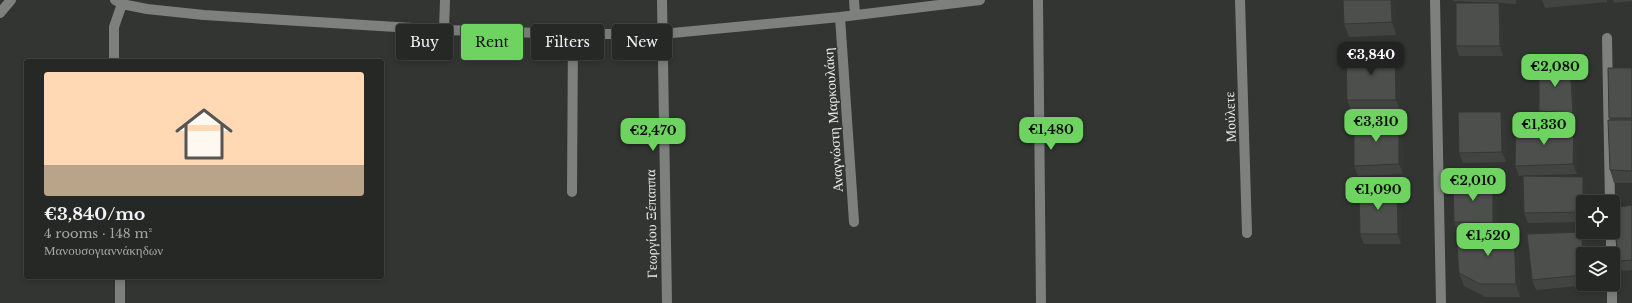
<!DOCTYPE html>
<meta charset="utf-8">
<style>
body{margin:0;font-family:"Libre Baskerville",serif;background:#323432;color:#f1f3f6;height:100vh;display:flex;flex-direction:column;font-size:15px;white-space:nowrap}
*{box-sizing:border-box;margin:0}
p{font-size:13px;color:#a4a6a7}
.icon{flex:none;width:22px;height:22px;fill:none;stroke:currentColor;stroke-width:2;stroke-linecap:round;stroke-linejoin:round}
.map{position:relative;flex:1;overflow:hidden}
.panel{position:absolute;left:24px;top:59px;width:360px;height:220px;display:flex;flex-direction:column;background:#262826;border-radius:4px;box-shadow:0 2px 6px #0003,0 0 0 1px #424443}
.panel>*{flex:none}
.top-card{position:absolute;left:396px;top:24px;width:380px;height:36px;display:flex;gap:8px}
.tools{position:absolute;left:1576px;top:195px;display:grid;gap:8px}
.tools a{display:grid;place-items:center;width:44px;height:44px;border-radius:4px;background:#262826;box-shadow:0 2px 6px #0003,0 0 0 1px #424443;font-size:20px}
.price{position:absolute;translate:-50% -34px;padding:0 9px;border-radius:8px;background:#6ed360;color:#111;font-size:13px;line-height:26px;filter:drop-shadow(0 1px 2px #0008)}
.price::after{content:'';position:absolute;left:50%;top:24px;width:12px;height:9px;margin-left:-6px;background:inherit;clip-path:polygon(0 0,100% 0,50% 100%)}
.price.on{background:#222;color:#fff}
ul{padding:0;list-style:none}
li{display:grid;align-content:center;gap:8px;height:212px;padding:0 20px}
li+li{border-top:1px solid #424443}
li span{display:grid;place-items:center;height:124px;border-radius:4px;color:#555}
li>.icon{margin-inline-start:auto}
span .icon{width:72px;height:72px;fill:#fffc;stroke-width:1}
li b{font-size:17px}
.tag{padding:0 14px;border-radius:4px;background:#262826;box-shadow:0 2px 6px #0003,0 0 0 1px #424443;font-size:14px;line-height:36px}
.tag.on{background:#6ed360;color:#111}
.map>svg:first-child{display:block}
.lines{fill:none;stroke-linecap:round;stroke-linejoin:round}
.minor{stroke:#7e807e;stroke-width:10}
.wall{fill:#414440}
.shaded-wall{fill:#353734}
.building{fill:#4c4f4b;stroke:#353734}
.labels{text-anchor:middle;stroke-width:3;stroke-linejoin:round;paint-order:stroke}
.street-label{font-size:14px;fill:#ecedeb;stroke:#323532}
</style>
<div class="map">
<svg width="1632" height="303" viewBox="0 0 1632 303">
<rect width="100%" height="100%" fill="#323532"/>
<g class="lines">
<path class="minor" d="M115 0 122 4 147 9 204 15 444 30 573 34H662L840 17 980 0
M662 0 667 303
M854 0 855 15
M1038 0 1041 303
M1240 0 1247 233
M1435 0 1441 303
M0 13 11 0
M840 17 854 222
M444 30 445 0
M1607 38 1610 202
M114 61V27L122 4
M572 192 573 34
M1611 232V254
M120 277V303
M1612 284V303"/>
</g>
<path class="wall" d="M1343 0H1396V35L1349 37 1344 24Z
M1453 0H1516V4L1499 3 1502 13 1503 56H1459L1456 46 1494 3 1453 1Z
M1542 0H1607V2L1545 8Z
M1613 0H1632V1L1614 3Z
M1399 62 1400 110H1351L1347 100Z
M1570 63 1574 73 1576 123 1543 121 1539 111Z
M1632 68V183H1614L1610 170V120L1609 118Z
M1505 122 1506 162 1463 163 1459 153Z
M1574 126 1577 136V174L1519 176 1515 166Z
M1402 131 1403 174 1358 176 1354 166Z
M1586 187 1587 202H1583V222L1528 223 1524 213Z
M1497 192V231L1518 243 1520 297H1485L1464 286 1459 273 1477 233 1457 232 1454 222Z
M1400 198 1401 244H1364L1360 234Z
M1632 205V270L1622 271 1619 261Z
M1586 242 1583 254V284H1587L1588 285 1536 290 1532 280Z"/>
<path class="shaded-wall" d="M1391 0H1396V35L1392 22Z
M1499 3 1502 13 1503 56 1500 46Z
M1395 52 1399 62 1400 110 1396 100Z
M1570 63 1574 73 1576 123 1573 113Z
M1501 112 1505 122 1506 162 1502 152Z
M1399 121 1402 131 1403 174 1399 164Z
M1574 126 1577 136V174L1573 164Z
M1583 177 1586 187 1587 202H1583Z
M1493 182 1497 192V233L1493 223Z
M1397 188 1400 198 1401 244 1398 234Z
M1514 230 1518 243 1520 297 1516 284Z
M1582 232 1586 242V254H1583Z"/>
<path class="building" d="M1343 0H1391L1392 22 1344 24Z
M1456 3H1499L1500 46H1456Z
M1346 51 1395 52 1396 100H1347Z
M1570 63 1573 113 1539 111V64Z
M1608 68H1632V118H1609Z
M1458 112H1501L1502 152 1459 153Z
M1608 120H1632V171L1610 170Z
M1354 121H1399V164L1354 166Z
M1516 126H1574L1573 164 1515 166Z
M1523 176 1583 177V212L1524 213Z
M1453 181 1493 182V223L1454 222Z
M1359 188H1397L1398 234H1360Z
M1632 205V260L1619 261 1613 218V208Z
M1514 230 1516 284H1480L1459 273 1456 234Z
M1582 232 1583 275 1532 280 1527 234Z"/>
<g class="labels">
<g class="street-label">
<text transform="translate(1230 117) rotate(-92)" y="5">Μούλετε</text>
<text transform="translate(833 120) rotate(-94)" y="5">Αναγνώστη Μαρκουλάκη</text>
<text transform="translate(651 224) rotate(-91)" y="5">Γεωργίου Ξέπαππα</text>
</g>
</g>
</svg>
<div class="tools">
<a><svg class="icon" aria-label="locate" viewBox="0 0 24 24"><circle cx="12" cy="12" r="6"/><path d="M12 2v4M12 18v4M2 12h4M18 12h4"/></svg></a>
<a><svg class="icon" aria-label="layers" viewBox="0 0 24 24"><path d="M12 4l9 5-9 5-9-5zM3 14l9 5 9-5"/></svg></a>
</div>
<b class="price on" style="left:1371px;top:76px">€3,840</b>
<b class="price" style="left:1555px;top:88px">€2,080</b>
<b class="price" style="left:1376px;top:143px">€3,310</b>
<b class="price" style="left:1544px;top:146px">€1,330</b>
<b class="price" style="left:1051px;top:151px">€1,480</b>
<b class="price" style="left:653px;top:152px">€2,470</b>
<b class="price" style="left:1473px;top:202px">€2,010</b>
<b class="price" style="left:1378px;top:211px">€1,090</b>
<b class="price" style="left:1488px;top:257px">€1,520</b>
<div class="top-card">
<a class="tag">Buy</a>
<a class="tag on">Rent</a>
<a class="tag">Filters</a>
<a class="tag">New</a>
</div>
<section class="panel">
<ul>
<li><span style="background:linear-gradient(#ffd9b3 75%,#b9a48a 0)"><svg class="icon" aria-label="home" viewBox="0 0 24 24"><path d="M3 11l9-7 9 7M6 9v11h12V9"/></svg></span><div><b>€3,840/mo</b><p>4 rooms · 148 m²</p><p>Μανουσογιαννάκηδων</p></div></li>
</ul>
</section>
</div>
